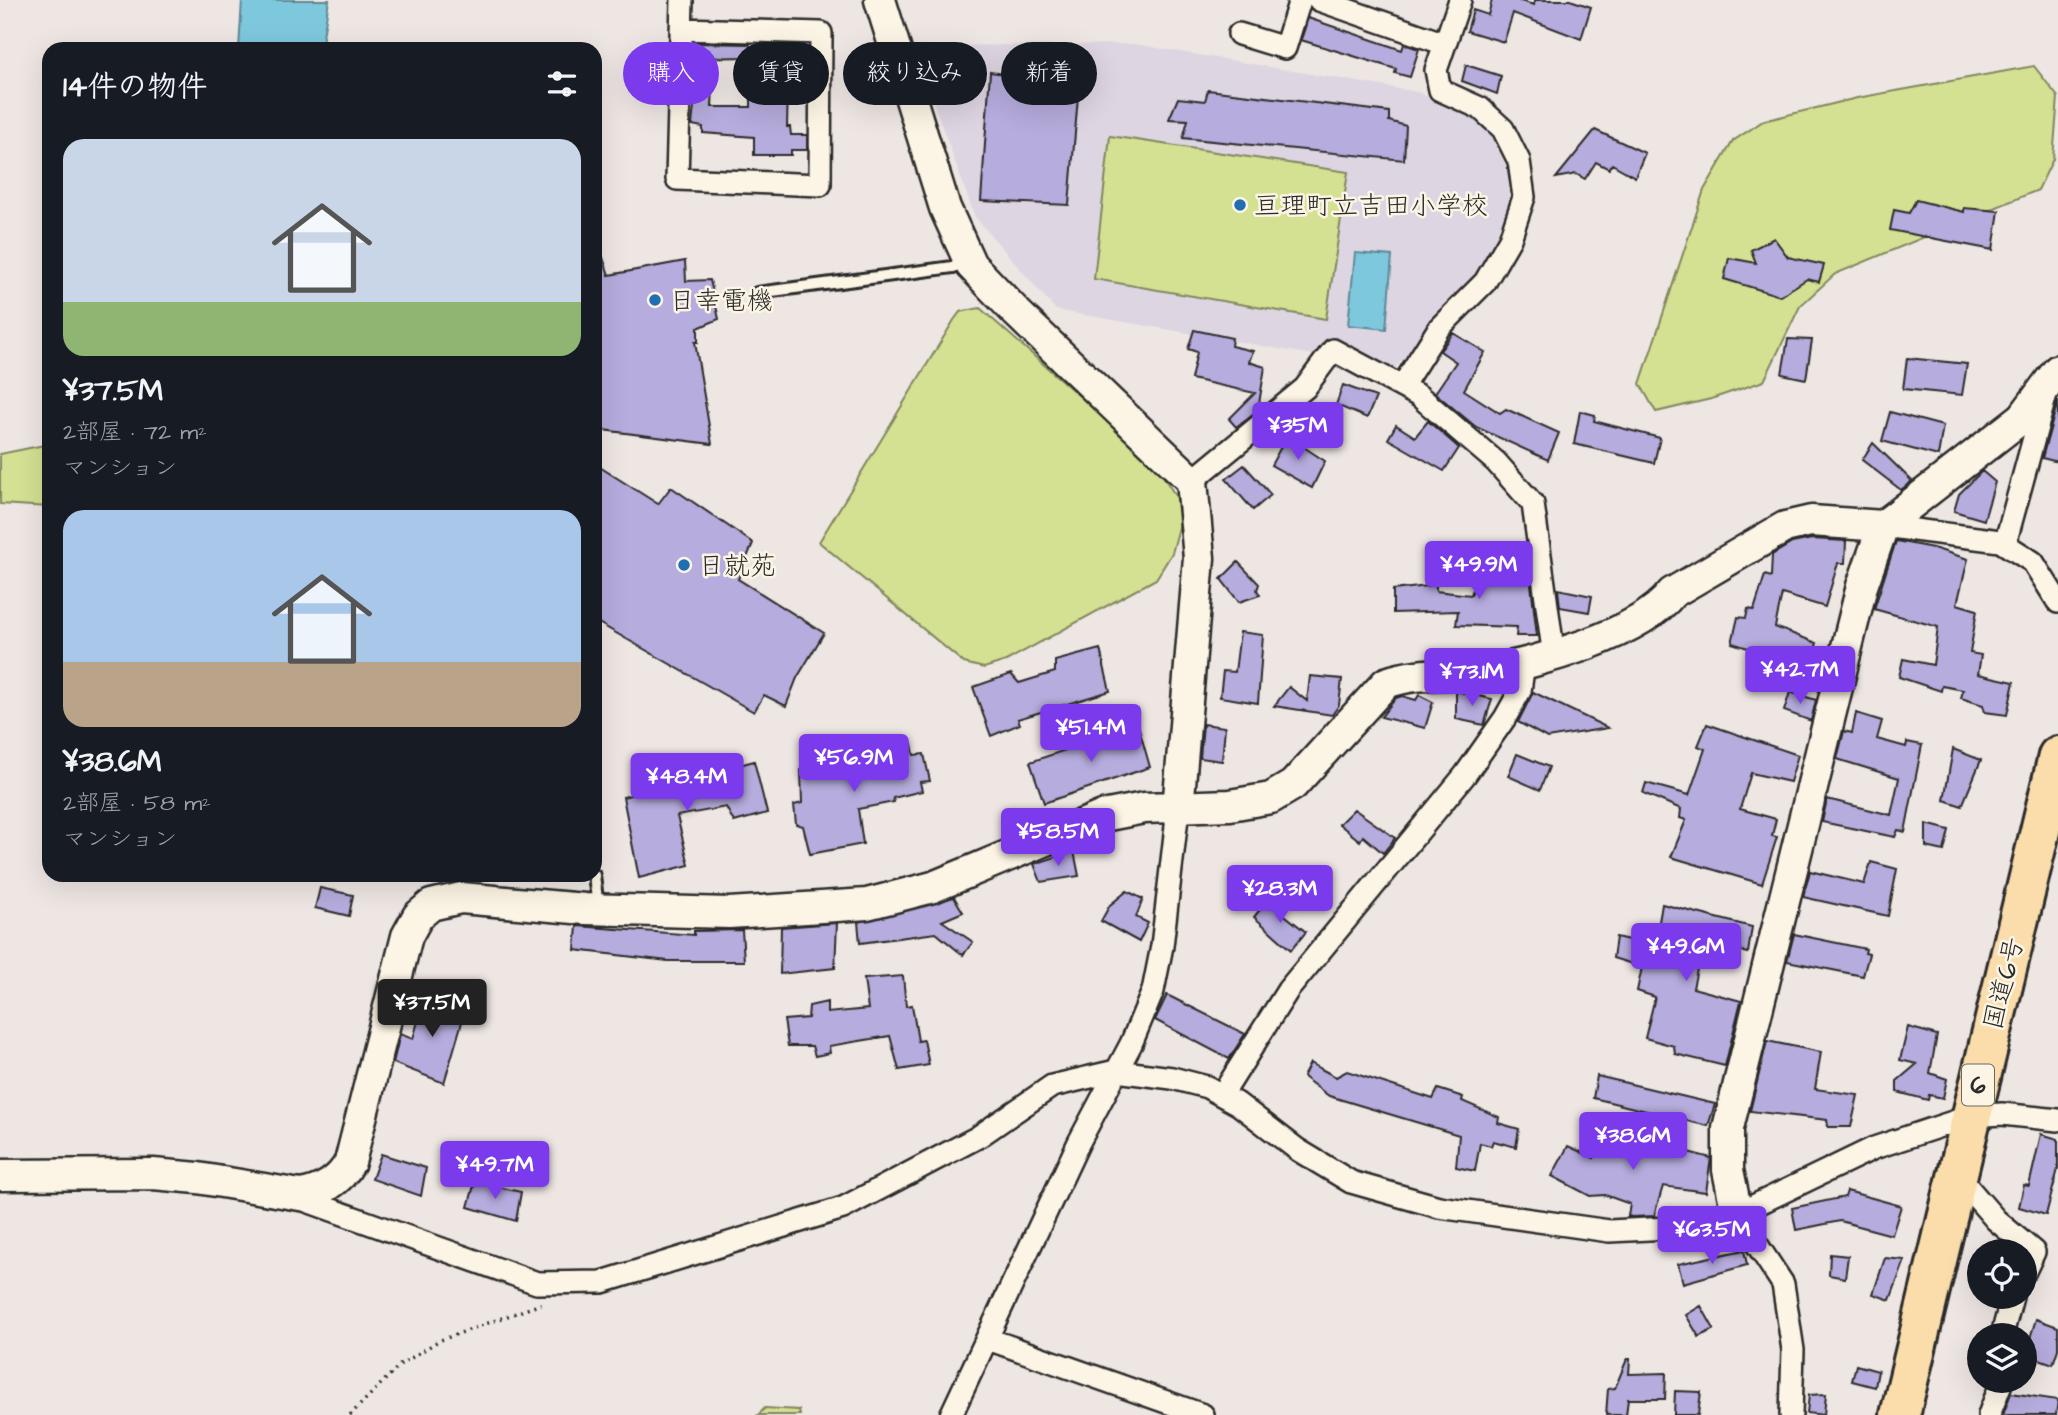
<!DOCTYPE html>
<html lang="ja">
<meta charset="utf-8">
<style>
body{margin:0;font-family:"Architects Daughter","Klee One",sans-serif;background:#242831;color:#f1f3f6;height:100vh;display:flex;flex-direction:column;font-size:26px;white-space:nowrap}
*{box-sizing:border-box;margin:0}
p{font-size:23px;color:#9ea1a6}
.icon{flex:none;width:38px;height:38px;fill:none;stroke:currentColor;stroke-width:2;stroke-linecap:round;stroke-linejoin:round}
.map{position:relative;flex:1;overflow:hidden}
.drawer{position:absolute;left:42px;top:42px;width:560px;height:840px;display:flex;flex-direction:column;background:#171b24;border-radius:21px;box-shadow:0 7px 28px #0002}
.drawer>*{flex:none}
.top-card{position:absolute;left:623px;top:42px;width:665px;height:63px;display:flex;gap:14px}
.controls{position:absolute;left:1967px;top:1239px;display:grid;gap:14px}
.controls a{display:grid;place-items:center;width:70px;height:70px;border-radius:50%;background:#171b24;box-shadow:0 7px 28px #0002;font-size:35px}
.price{position:absolute;translate:-50% -60px;padding:0 16px;border-radius:7px;background:#7c3aed;color:#fff;font-size:23px;line-height:46px;filter:drop-shadow(0 2px 4px #0008)}
.price::after{content:'';position:absolute;left:50%;top:42px;width:21px;height:16px;margin-left:-10px;background:inherit;clip-path:polygon(0 0,100% 0,50% 100%)}
.price.active{background:#222;color:#fff}
ul{padding:0;list-style:none}
li{display:grid;align-content:center;gap:14px;height:371px;padding:0 21px}
li span{display:grid;place-items:center;height:217px;border-radius:21px;color:#555}
li>.icon{margin-inline-start:auto}
span .icon{width:126px;height:126px;fill:#fffc;stroke-width:1}
li b{font-size:30px}
h2{display:flex;justify-content:space-between;align-items:center;height:84px;padding:0 21px;font-size:30px}
.chip{padding:0 24px;border-radius:32px;background:#171b24;box-shadow:0 7px 28px #0002;font-size:24px;line-height:63px}
.chip.active{background:#7c3aed;color:#fff}
.map>svg:first-child{display:block}
.built{fill:#ddd5e1}
.green{fill:#d4e092;stroke:#80865e;stroke-width:2}
.water{fill:#7ec8de;stroke:#5d8996;stroke-width:2}
.building{fill:#b6acdd;stroke:#2b2b2b;stroke-width:2}
.lines{fill:none;stroke-linecap:round;stroke-linejoin:round}
.lane-casing{stroke:#2b2b2b;stroke-width:16}
.street-casing{stroke:#2b2b2b;stroke-width:26}
.secondary-casing{stroke:#2b2b2b;stroke-width:35}
.highway-casing{stroke:#2b2b2b;stroke-width:44}
.path{stroke:#2b2b2b;stroke-width:3.5;stroke-dasharray:2 5;stroke-linecap:butt}
.lane{stroke:#fcf5e5;stroke-width:10}
.street{stroke:#fcf5e5;stroke-width:21}
.secondary{stroke:#fcf5e5;stroke-width:30}
.highway{stroke:#faddab;stroke-width:38}
.poi-dot{fill:#1f6fb2;stroke:#fcf5e5;stroke-width:2.5}
.labels{text-anchor:middle;stroke-width:5;stroke-linejoin:round;paint-order:stroke}
.shield{fill:#fcf5e5;stroke:#6a6863;stroke-width:2}
.shield-label{font-size:24px;font-weight:bold;fill:#2b2b2b}
.poi-label{font-size:26px;fill:#2b2b2b;stroke:#fcf5e5;text-anchor:start}
.street-label{font-size:26px;fill:#2b2b2b;stroke:#fcf5e5}
</style>
<div class="map">
<svg width="2058" height="1415" viewBox="0 0 2058 1415">
<rect width="100%" height="100%" fill="#eee6e3"/>
<filter id="ink" filterUnits="userSpaceOnUse"><feTurbulence type="fractalNoise" baseFrequency=".0143" numOctaves="2"/><feDisplacementMap in="SourceGraphic" scale="14" xChannelSelector="R" yChannelSelector="G"/><feConvolveMatrix kernelMatrix="1 2 1 2 8 2 1 2 1" color-interpolation-filters="sRGB"/></filter>
<g filter="url(#ink)">
<path class="built" d="M1134 44 1418 92 1492 127 1515 193 1481 272 1394 369 1056 310 975 217 913 46Z"/>
<path class="green" d="M2034 66 2058 97 2053 159 2038 190 1835 274 1800 306 1764 381 1711 399 1656 412 1640 384 1704 190 1733 141 1763 121 1857 98Z
M1110 136 1348 172 1326 319 1094 279Z
M980 308 1155 463 1178 500 1180 524 1172 553 1156 579 1006 661 984 668 964 663 819 542 954 320 960 312Z
M49 444V507L0 504V454Z
M765 1408 799 1410 800 1415H758Z"/>
<path class="water" d="M242 0H329L321 49H239Z
M1355 253 1392 256 1386 329 1348 325Z"/>
<path class="building" d="M1492 0H1517L1534 5 1535 0H1570L1591 7 1581 39 1513 13 1504 42 1467 31 1473 10 1488 15Z
M1308 18 1402 50 1404 44 1419 49 1410 77 1395 73 1396 69 1301 40Z
M696 43 750 44 748 57 696 58Z
M780 45 808 56 804 75 772 58Z
M1466 65 1501 76 1497 94 1462 81Z
M990 72 1079 84 1069 205 981 201Z
M756 85H788L787 127H790L791 135H807V150H791V155H754V137L703 133V127L692 125 696 87 713 86 712 107H751V93Z
M1208 90 1389 112V121L1406 126 1404 160 1183 138 1188 120 1169 119 1178 98 1205 101Z
M1595 130 1645 153 1635 177 1612 164 1609 169 1596 162 1585 179 1576 174 1556 178Z
M1916 200 1964 212V208L1999 211 1993 250 1890 230 1894 210 1909 213Z
M1774 238 1788 257 1824 265 1819 282 1807 279 1780 296 1724 279 1729 258 1756 263 1751 250Z
M595 243H598L609 275 685 261 686 281 710 280 719 319 698 328V342H695L712 444 595 429Z
M1194 330 1232 338 1231 346 1253 351 1249 362 1265 367 1258 410 1236 427 1229 419 1255 393 1191 379 1197 352 1188 349Z
M1453 333 1485 352 1464 390 1500 413 1506 409 1559 433 1548 460 1476 427 1435 393 1456 362 1440 351Z
M1788 339 1812 340 1806 379 1782 374Z
M1907 358 1967 364 1962 395 1903 389Z
M1343 385 1376 397 1367 418 1336 405Z
M2058 401V462L2042 458Z
M1580 411 1595 415 1594 421 1660 438 1654 463 1574 444Z
M1890 412 1943 426 1938 456 1882 441Z
M1428 421 1459 448 1444 471 1388 439 1396 425 1415 437Z
M1287 436 1325 461 1312 488 1271 465Z
M1873 443 1912 481 1901 490 1862 460Z
M595 464 658 504 671 487 753 543 738 579 824 633 797 678 786 706 764 695 754 712 595 621Z
M1244 465 1271 495 1253 510 1226 479Z
M1982 471 1995 482 1984 520 1954 511 1959 494Z
M1812 539 1846 541 1845 563H1838L1825 607 1782 594 1775 627 1817 643 1809 667 1732 643 1738 617 1746 618 1748 609 1754 610 1765 575 1771 577 1772 555 1792 543Z
M1896 541 1933 548 1968 559 1957 604 1977 610 1970 653 1981 655 1978 674 2014 682 2007 715 1985 712 1983 705 1961 698 1963 690 1942 686 1941 691 1899 677 1903 659 1933 665 1938 627 1874 609Z
M1238 562 1259 584 1257 590 1260 595 1239 602 1221 579Z
M1481 564 1530 576 1537 636H1516L1517 627 1456 625 1458 611 1393 613V590L1436 585V591L1471 595Z
M1558 589 1592 596 1589 612 1560 607Z
M1240 632 1263 635 1258 703 1220 697 1223 671 1235 672Z
M1100 649 1110 691 1018 719 1020 724 991 736 973 687 1011 674 1019 683 1055 672V661Z
M1310 676 1342 679 1339 705 1332 715 1274 706 1289 687 1307 701Z
M1456 691 1492 699 1484 725 1456 719Z
M1533 692 1608 728 1547 738 1518 722Z
M1790 692 1816 700 1811 721 1784 711Z
M1419 695 1433 702 1425 728 1381 717 1396 698 1402 696 1416 700Z
M1856 713 1882 721 1877 739 1906 747 1907 742 1922 745 1905 832 1898 830 1895 837 1822 822 1827 799 1891 815 1899 778 1837 759 1844 731 1852 733Z
M1203 724 1225 727 1222 761 1200 758Z
M1707 724 1798 755 1790 782 1751 773 1740 809 1776 819 1772 836 1777 837 1762 884 1671 857 1686 820 1680 818 1681 809 1643 793 1646 783 1689 795 1705 749 1698 746Z
M1138 725 1150 767 1044 803 1030 762Z
M912 744 914 755 924 754 930 781 920 782 922 791 893 798 894 802 858 809 863 844 810 854 803 826 796 824 794 805 802 803 801 770Z
M1953 749 1981 760 1962 806 1944 800Z
M1517 754 1549 767 1540 790 1508 776Z
M754 761 767 813 734 822 726 807 677 816 689 865 639 878 623 797Z
M1354 809 1395 838 1383 853 1363 836 1360 841 1339 824Z
M1926 824 1949 830 1944 851 1926 847Z
M1074 851 1079 876 1041 882 1034 864Z
M1871 862 1897 869 1888 916 1803 897 1810 871 1864 884Z
M320 888 353 895 349 916 315 908Z
M1127 891 1143 899 1136 917 1148 923 1139 942 1101 921 1110 905Z
M954 897 963 912 942 921 973 942 963 955 936 933 860 943 858 922Z
M1267 901 1306 932 1291 950 1254 917Z
M1662 904 1752 927 1748 953 1703 941 1693 988 1741 1001 1725 1066 1675 1054 1674 1046 1645 1038 1655 997 1637 991 1642 967 1613 958 1616 937 1655 946Z
M837 923 835 968 780 974 781 927Z
M577 926 694 935V931L742 930 744 961H668L575 950Z
M1794 934 1866 949 1865 953 1869 954 1863 976 1787 961Z
M903 976 906 1006 912 1005 918 1041 924 1040 929 1065 899 1070 890 1036 829 1046 830 1053 815 1056 812 1046H788L784 1020 808 1018 809 1006 827 1002V1013L868 1009 864 979Z
M1167 995 1245 1034 1229 1059 1155 1020Z
M425 996 467 1005 444 1083 393 1063 400 1034 413 1039Z
M1908 1027 1937 1035 1930 1073 1947 1079 1943 1098 1929 1095 1928 1100 1897 1092V1081L1917 1064 1900 1060Z
M1767 1041 1821 1052 1815 1089 1858 1095 1851 1127H1828L1827 1120 1750 1111Z
M1310 1063 1336 1077 1347 1071 1433 1099 1438 1089 1463 1097 1462 1101 1499 1117 1498 1123 1519 1129 1516 1147 1493 1141 1491 1146 1480 1143 1475 1171 1456 1167 1459 1135 1329 1096 1303 1077Z
M1597 1076 1715 1104 1708 1126 1593 1098Z
M1603 1130 1711 1158 1706 1192 1663 1186 1654 1216 1632 1217 1628 1216 1630 1204 1605 1195 1590 1196 1552 1176 1568 1146 1594 1158Z
M2041 1134 2058 1139V1169L2046 1215 2019 1207 2024 1185 2029 1186Z
M381 1154 426 1168 421 1196 372 1179Z
M475 1182 521 1192 516 1221 468 1207Z
M1847 1191 1901 1206 1892 1235 1840 1221 1796 1230 1792 1208 1845 1197Z
M1744 1250 1747 1265 1683 1283 1678 1264Z
M1830 1254 1848 1256 1845 1278 1829 1275Z
M1885 1258 1905 1260 1890 1300 1873 1294Z
M1701 1306 1714 1329 1699 1337 1686 1315Z
M2036 1319 2058 1327V1349L2053 1364 2025 1354Z
M1627 1359H1630L1629 1374 1666 1373 1665 1399H1628L1626 1415H1606L1608 1389 1615 1388Z
M1856 1365 1878 1371 1875 1387 1852 1381Z
M1675 1391 1701 1392 1698 1415H1674Z
M2011 1393 2058 1400 2056 1415H2003Z
M1826 1394 1824 1415 1807 1413 1809 1395Z"/>
<g class="lines">
<g class="lane-casing">
<path id="lane" d="M757 293 968 265
M594 875 598 907"/>
</g>
<g class="street-casing">
<path id="street" d="M1319 0 1445 44
M681 29 821 33 820 185 677 179 682 0
M1239 34 1285 48 1300 0
M1403 385 1439 328 1485 282 1510 239 1524 197 1519 161 1503 129 1480 108 1440 90 1436 70 1460 0
M1192 481 1305 388 1333 350 1419 396 1496 462 1533 504 1554 657
M1883 526 2000 541 2033 562 2058 602
M2005 544 2046 394
M1222 1095 1288 990 1465 775 1505 718 1520 691 1524 663
M1957 1175 1996 1220 2034 1252 2025 1271
M293 1196 537 1283 602 1282 843 1208 978 1137 1052 1086 1116 1071 1172 1078 1207 1087 1238 1104 1298 1150 1351 1182 1439 1207 1609 1231 1689 1227 1737 1214 1874 1148 1971 1116 2002 1114 2058 1120
M1737 1214 1783 1284 1793 1350 1791 1415
M2002 1335 2012 1297
M988 1339 1203 1415
M951 1415 1079 1142 1131 1044 1153 991 1162 946 1178 809
M1989 1415 2002 1381"/>
</g>
<g class="secondary-casing">
<path id="secondary" d="M880 0 945 208 971 265 1017 313 1192 481 1199 558 1178 809
M0 1175 153 1174 198 1178 300 1195C321 1192 340 1181 350 1162L407 936 418 916 431 905 461 898 585 909 729 913 867 904 933 887 1103 816 1144 808 1230 805 1271 798 1293 785 1386 683C1418 671 1454 676 1487 671 1536 664 1642 633 1672 593L1785 527 1811 521 1883 526
M1737 1214 1728 1170V1128L1862 586 1883 526 2023 417 2058 370"/>
</g>
<g class="highway-casing">
<path id="highway" d="M1900 1415 2058 756"/>
</g>
<path class="path" d="M350 1415 400 1365 438 1341 541 1304"/>
<use href="#lane" class="lane"/>
<use href="#street" class="street"/>
<use href="#secondary" class="secondary"/>
<use href="#highway" class="highway"/>
</g>
</g>
<g class="poi-dot">
<circle cx="1240" cy="205" r="7"/>
<circle cx="655" cy="300" r="7"/>
<circle cx="684" cy="565" r="7"/>
</g>
<g class="labels">
<rect class="shield" x="1962" y="1064.5" width="32" height="41" rx="5"/>
<g class="shield-label">
<text x="1978" y="1093">6</text>
</g>
<g class="poi-label">
<text x="1254" y="214">亘理町立吉田小学校</text>
<text x="669" y="309">日幸電機</text>
<text x="698" y="574">日就苑</text>
</g>
<g class="street-label">
<text transform="translate(2003 983) rotate(-76)" y="9">国道6号</text>
</g>
</g>
</svg>
<div class="controls">
<a><svg class="icon" aria-label="locate" viewBox="0 0 24 24"><circle cx="12" cy="12" r="6"/><path d="M12 2v4M12 18v4M2 12h4M18 12h4"/></svg></a>
<a><svg class="icon" aria-label="layers" viewBox="0 0 24 24"><path d="M12 4l9 5-9 5-9-5zM3 14l9 5 9-5"/></svg></a>
</div>
<b class="price" style="left:1298px;top:462px">¥35M</b>
<b class="price" style="left:1479px;top:601px">¥49.9M</b>
<b class="price" style="left:1800px;top:706px">¥42.7M</b>
<b class="price" style="left:1472px;top:708px">¥73.1M</b>
<b class="price" style="left:1091px;top:764px">¥51.4M</b>
<b class="price" style="left:854px;top:794px">¥56.9M</b>
<b class="price" style="left:687px;top:813px">¥48.4M</b>
<b class="price" style="left:1058px;top:868px">¥58.5M</b>
<b class="price" style="left:1280px;top:925px">¥28.3M</b>
<b class="price" style="left:1686px;top:983px">¥49.6M</b>
<b class="price active" style="left:432px;top:1039px">¥37.5M</b>
<b class="price" style="left:1633px;top:1172px">¥38.6M</b>
<b class="price" style="left:495px;top:1201px">¥49.7M</b>
<b class="price" style="left:1712px;top:1266px">¥63.5M</b>
<div class="top-card">
<a class="chip active">購入</a>
<a class="chip">賃貸</a>
<a class="chip">絞り込み</a>
<a class="chip">新着</a>
</div>
<section class="drawer">
<h2>14件の物件<svg class="icon" aria-label="filters" viewBox="0 0 24 24"><path d="M4 7h16M4 17h16"/><circle cx="9" cy="7" r="2"/><circle cx="15" cy="17" r="2"/></svg></h2>
<ul>
<li><span style="background:linear-gradient(#c9d6e8 75%,#8fb573 0)"><svg class="icon" aria-label="home" viewBox="0 0 24 24"><path d="M3 11l9-7 9 7M6 9v11h12V9"/></svg></span><div><b>¥37.5M</b><p>2部屋 · 72 m²</p><p>マンション</p></div></li>
<li><span style="background:linear-gradient(#a9c7e8 70%,#b9a48a 0)"><svg class="icon" aria-label="home" viewBox="0 0 24 24"><path d="M3 11l9-7 9 7M6 9v11h12V9"/></svg></span><div><b>¥38.6M</b><p>2部屋 · 58 m²</p><p>マンション</p></div></li>
</ul>
</section>
</div>
